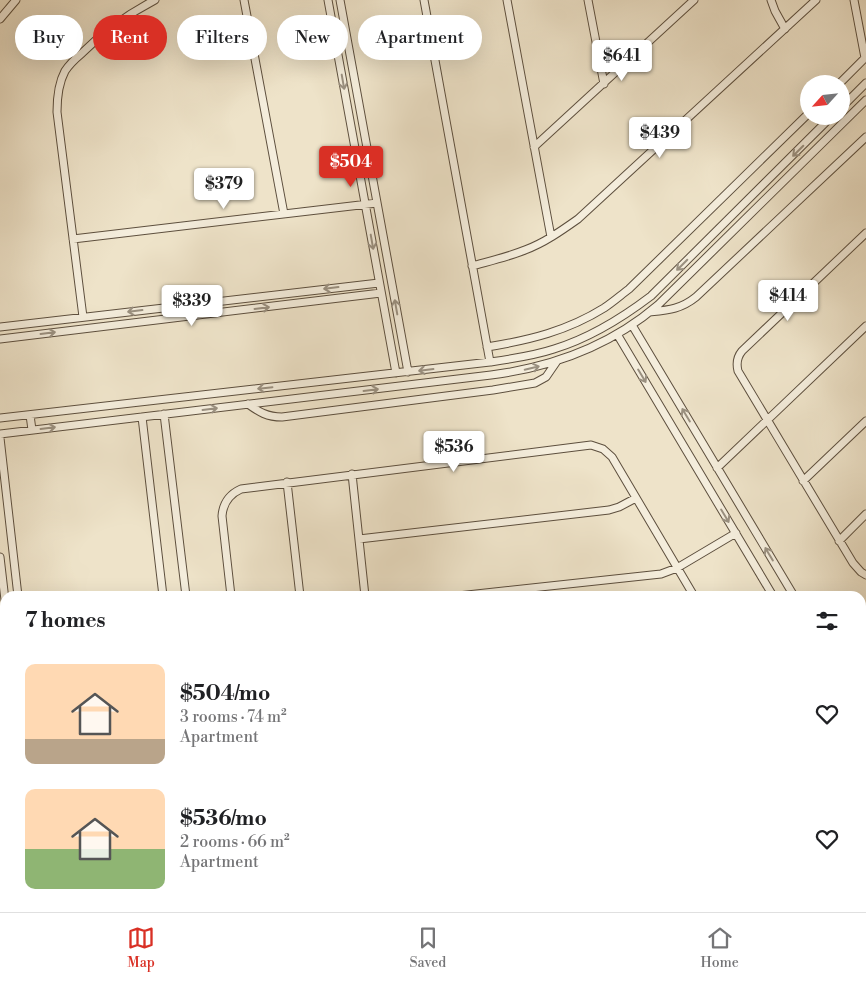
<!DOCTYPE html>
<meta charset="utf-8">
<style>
body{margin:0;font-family:"Libre Bodoni",serif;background:#f6f6f6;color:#202124;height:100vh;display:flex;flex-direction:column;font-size:19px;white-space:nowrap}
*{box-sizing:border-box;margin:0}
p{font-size:16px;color:#757577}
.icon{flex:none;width:28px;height:28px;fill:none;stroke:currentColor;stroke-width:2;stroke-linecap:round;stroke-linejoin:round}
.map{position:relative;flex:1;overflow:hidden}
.drawer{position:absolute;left:0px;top:591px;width:866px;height:321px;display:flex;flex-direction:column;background:#fff;border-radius:15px 15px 0 0;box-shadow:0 5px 20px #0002}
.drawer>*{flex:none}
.hud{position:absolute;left:15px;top:15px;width:500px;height:45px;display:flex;gap:10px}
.needle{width:32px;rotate:243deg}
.fabs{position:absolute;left:800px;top:75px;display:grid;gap:10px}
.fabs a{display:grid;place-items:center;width:50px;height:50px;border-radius:50%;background:#fff;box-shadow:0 5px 20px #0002;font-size:25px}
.price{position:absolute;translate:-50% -42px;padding:0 11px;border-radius:5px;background:#fff;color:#222;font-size:16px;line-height:32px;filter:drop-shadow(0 1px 2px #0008)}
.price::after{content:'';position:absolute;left:50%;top:30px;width:15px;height:11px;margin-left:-8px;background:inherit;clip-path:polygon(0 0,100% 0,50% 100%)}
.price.active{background:#d93025;color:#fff}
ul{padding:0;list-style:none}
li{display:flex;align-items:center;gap:15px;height:125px;padding:0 25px}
li span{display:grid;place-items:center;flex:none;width:140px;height:100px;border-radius:10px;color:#555}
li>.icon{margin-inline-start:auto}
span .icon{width:60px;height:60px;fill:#fffc;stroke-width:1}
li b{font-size:21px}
h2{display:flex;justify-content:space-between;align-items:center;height:60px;padding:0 25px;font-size:21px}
.tag{padding:0 18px;border-radius:22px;background:#fff;box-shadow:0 5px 20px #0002;font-size:18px;line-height:45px}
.tag.active{background:#d93025;color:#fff}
.dock{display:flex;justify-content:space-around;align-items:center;height:70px;border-top:1px solid #e0e0e0;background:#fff;font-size:14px;color:#757577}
.dock a{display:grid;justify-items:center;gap:2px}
.dock .active{color:#d93025}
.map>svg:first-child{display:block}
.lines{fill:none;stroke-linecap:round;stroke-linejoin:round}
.service-casing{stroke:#5d4f3e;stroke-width:6}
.minor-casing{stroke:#5d4f3e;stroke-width:9}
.service{stroke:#f4eddc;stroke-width:4}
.minor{stroke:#f4eddc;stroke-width:7}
.oneway{stroke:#9a9080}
</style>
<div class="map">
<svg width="866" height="912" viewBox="0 0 866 912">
<rect width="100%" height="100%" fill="#eee3c9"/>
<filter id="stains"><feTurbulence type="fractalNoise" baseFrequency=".004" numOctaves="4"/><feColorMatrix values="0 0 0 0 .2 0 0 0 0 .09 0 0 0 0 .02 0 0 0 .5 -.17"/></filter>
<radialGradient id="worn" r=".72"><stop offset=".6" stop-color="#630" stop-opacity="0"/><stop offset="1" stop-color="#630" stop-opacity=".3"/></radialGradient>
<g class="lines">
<g class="service-casing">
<path id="service" d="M0 859 4 889"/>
</g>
<g class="minor-casing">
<path id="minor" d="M244 0 284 214
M328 0 396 373
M340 0 408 372
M424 0 490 362
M507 0 551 237
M588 0 604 84
M771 0 775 11 785 29
M854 0 865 58
M0 19 16 0
M839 84 866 57
M841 108 866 83
M534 147 694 0
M866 233 742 351C737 357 736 363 738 371L853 563 861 572 866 575
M73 239 377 203
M472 266C490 261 508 257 525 250 544 243 561 231 578 219L816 0
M650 312C669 310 681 309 696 297L866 137
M83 317 57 112C57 98 58 84 65 71 69 65 75 59 81 54 103 32 128 14 155 0
M632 325 794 596
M0 327 379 283
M617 334 773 596
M0 339 381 293
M487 347C530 340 567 331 604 308 613 302 621 295 629 289L809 113
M248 404C259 412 267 417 282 417L493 390 535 383 546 377 557 361
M164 414 186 596
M30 415 32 430
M142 417 163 596
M0 418 490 362C511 359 533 356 554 349 590 338 622 318 651 296L832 116
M0 434 491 375C553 367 610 346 658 305L866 100
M0 438 18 596
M717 468 866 326
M352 474 365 596
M803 481 866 421
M287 482 300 596
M359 539 609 510 619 507 636 498
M839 541 866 514
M0 557 5 600
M231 596 222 516C223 503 230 494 241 489L591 445 603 449 612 457 694 596
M458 596 661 574 677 568 736 533
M861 631 866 630
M0 645 5 644
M861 646 866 645
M861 714 866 712
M861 781 866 786
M0 889H5
M0 904 5 903
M40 908 41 912
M53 908 54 912
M124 908V912
M199 908 200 912
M222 908 223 912
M339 908V912
M404 908 405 912
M719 908 721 912
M739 908 742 912
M794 908 802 912
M248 912 298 908
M852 912 859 908"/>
</g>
<use href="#service" class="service"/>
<use href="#minor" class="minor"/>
</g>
<defs><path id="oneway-shaft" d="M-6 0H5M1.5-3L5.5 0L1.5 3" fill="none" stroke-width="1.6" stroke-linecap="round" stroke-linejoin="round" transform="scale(1.25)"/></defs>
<g class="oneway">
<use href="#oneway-shaft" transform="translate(343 82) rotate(80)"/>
<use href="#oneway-shaft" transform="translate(798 151) rotate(135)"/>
<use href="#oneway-shaft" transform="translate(372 242) rotate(80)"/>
<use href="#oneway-shaft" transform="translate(682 265) rotate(135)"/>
<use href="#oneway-shaft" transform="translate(331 288) rotate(173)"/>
<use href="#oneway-shaft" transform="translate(396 307) rotate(-100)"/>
<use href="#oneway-shaft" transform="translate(262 308) rotate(-7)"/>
<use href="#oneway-shaft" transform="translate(135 311) rotate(173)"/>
<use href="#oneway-shaft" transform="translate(48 333) rotate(-7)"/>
<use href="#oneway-shaft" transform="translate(532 368) rotate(-13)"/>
<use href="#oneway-shaft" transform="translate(426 370) rotate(173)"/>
<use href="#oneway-shaft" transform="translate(642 376) rotate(59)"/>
<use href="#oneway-shaft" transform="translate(265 388) rotate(174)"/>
<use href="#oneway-shaft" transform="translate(371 390) rotate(-7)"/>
<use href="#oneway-shaft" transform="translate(210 409) rotate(-7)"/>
<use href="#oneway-shaft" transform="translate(686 415) rotate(-121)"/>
<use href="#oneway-shaft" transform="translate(48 428) rotate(-7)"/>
<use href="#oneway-shaft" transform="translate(725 516) rotate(59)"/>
<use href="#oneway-shaft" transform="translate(769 554) rotate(-121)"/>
</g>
<rect width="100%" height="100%" filter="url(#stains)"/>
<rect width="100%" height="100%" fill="url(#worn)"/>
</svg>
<div class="fabs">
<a><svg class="needle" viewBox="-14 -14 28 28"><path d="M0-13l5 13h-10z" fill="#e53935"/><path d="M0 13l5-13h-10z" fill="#757577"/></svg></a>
</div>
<b class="price" style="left:622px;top:82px">$641</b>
<b class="price" style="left:660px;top:159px">$439</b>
<b class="price active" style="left:351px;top:188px">$504</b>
<b class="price" style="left:224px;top:210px">$379</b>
<b class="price" style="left:788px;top:322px">$414</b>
<b class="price" style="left:192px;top:327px">$339</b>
<b class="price" style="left:454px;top:473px">$536</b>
<div class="hud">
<a class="tag">Buy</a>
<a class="tag active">Rent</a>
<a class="tag">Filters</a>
<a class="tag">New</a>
<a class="tag">Apartment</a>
</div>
<section class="drawer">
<h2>7 homes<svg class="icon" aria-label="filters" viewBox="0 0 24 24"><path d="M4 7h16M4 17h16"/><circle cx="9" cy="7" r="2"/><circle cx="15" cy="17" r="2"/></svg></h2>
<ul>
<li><span style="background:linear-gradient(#ffd9b3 75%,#b9a48a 0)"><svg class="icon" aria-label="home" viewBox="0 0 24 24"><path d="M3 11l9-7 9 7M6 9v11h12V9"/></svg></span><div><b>$504/mo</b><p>3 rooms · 74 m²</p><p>Apartment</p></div><svg class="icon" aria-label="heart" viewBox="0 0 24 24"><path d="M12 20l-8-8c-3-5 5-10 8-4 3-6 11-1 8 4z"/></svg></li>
<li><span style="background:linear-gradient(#ffd9b3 60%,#8fb573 0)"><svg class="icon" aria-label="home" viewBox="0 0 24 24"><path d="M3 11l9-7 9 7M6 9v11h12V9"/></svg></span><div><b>$536/mo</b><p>2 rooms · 66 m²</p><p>Apartment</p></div><svg class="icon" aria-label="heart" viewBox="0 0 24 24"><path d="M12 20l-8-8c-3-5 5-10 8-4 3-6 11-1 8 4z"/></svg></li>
</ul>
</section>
</div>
<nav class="dock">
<a class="active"><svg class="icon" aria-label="map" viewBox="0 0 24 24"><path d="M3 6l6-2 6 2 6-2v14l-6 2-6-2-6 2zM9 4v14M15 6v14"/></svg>Map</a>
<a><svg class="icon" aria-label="saved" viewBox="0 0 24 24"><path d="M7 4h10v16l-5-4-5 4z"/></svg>Saved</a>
<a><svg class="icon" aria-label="home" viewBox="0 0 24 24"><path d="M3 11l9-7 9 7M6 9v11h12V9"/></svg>Home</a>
</nav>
